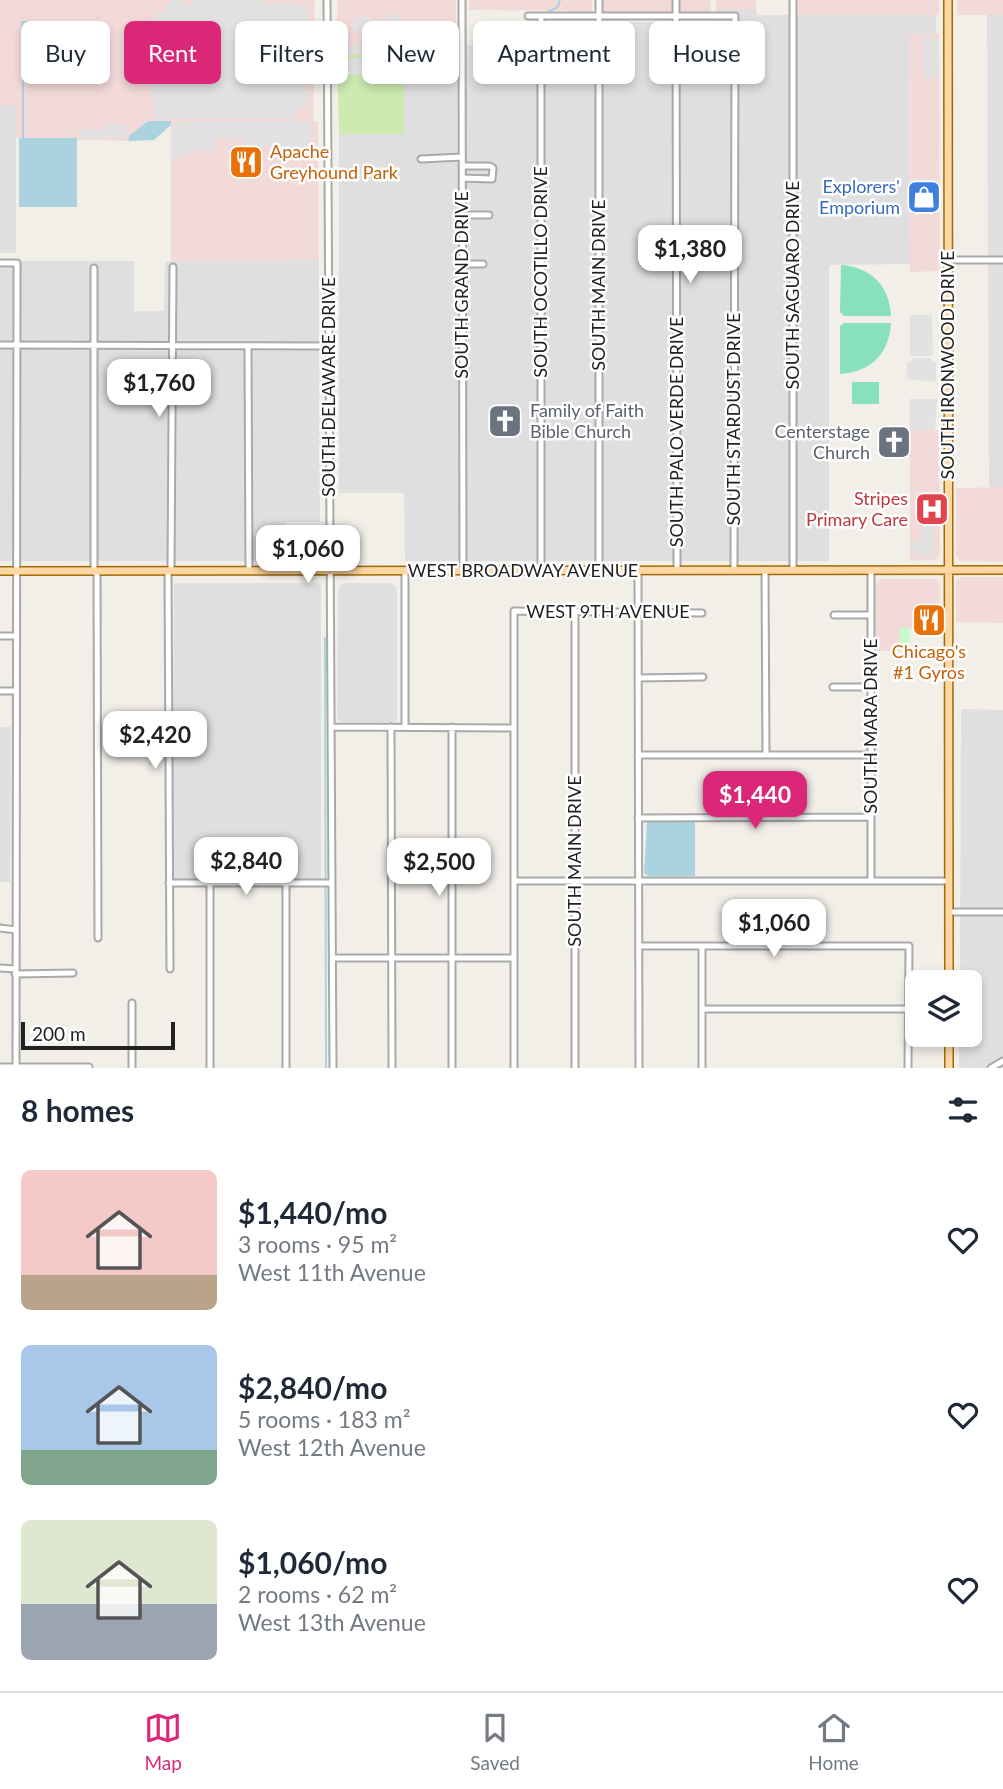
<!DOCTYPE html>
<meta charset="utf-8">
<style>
body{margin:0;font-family:Lato,sans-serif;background:#f6f6f7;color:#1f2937;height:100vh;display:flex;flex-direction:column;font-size:26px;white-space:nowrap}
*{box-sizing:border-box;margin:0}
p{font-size:23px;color:#747a83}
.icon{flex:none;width:38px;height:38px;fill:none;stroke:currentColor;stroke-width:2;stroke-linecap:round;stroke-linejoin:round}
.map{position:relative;height:1068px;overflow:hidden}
.sheet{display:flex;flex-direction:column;background:#fff;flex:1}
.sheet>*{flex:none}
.guide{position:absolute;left:21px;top:21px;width:962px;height:63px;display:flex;gap:14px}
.fabs{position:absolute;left:905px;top:970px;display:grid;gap:14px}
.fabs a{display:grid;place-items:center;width:77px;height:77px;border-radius:10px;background:#fff;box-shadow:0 4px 10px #0003;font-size:35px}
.scale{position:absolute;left:21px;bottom:18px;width:154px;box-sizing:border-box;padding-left:7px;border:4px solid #222;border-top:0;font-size:19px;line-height:24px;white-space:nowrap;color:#222;-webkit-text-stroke:5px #fff;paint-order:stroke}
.price{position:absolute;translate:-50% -60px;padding:0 16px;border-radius:14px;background:#fff;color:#222;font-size:23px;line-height:46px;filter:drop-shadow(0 2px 4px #0008)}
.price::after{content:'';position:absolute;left:50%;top:42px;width:21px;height:16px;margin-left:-10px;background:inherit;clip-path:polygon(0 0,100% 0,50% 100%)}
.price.selected{background:#db2777;color:#fff}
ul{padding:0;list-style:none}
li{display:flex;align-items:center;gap:21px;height:175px;padding:0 21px}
li span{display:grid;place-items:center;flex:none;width:196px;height:140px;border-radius:10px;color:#555}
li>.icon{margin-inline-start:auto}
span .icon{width:84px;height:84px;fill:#fffc;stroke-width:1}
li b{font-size:30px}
h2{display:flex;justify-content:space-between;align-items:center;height:84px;padding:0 21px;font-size:30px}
.chip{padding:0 24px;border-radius:10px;background:#fff;box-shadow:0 4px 10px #0003;font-size:24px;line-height:63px}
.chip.selected{background:#db2777;color:#fff}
.dock{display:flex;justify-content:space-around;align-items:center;height:98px;border-top:2px solid #e0e1e3;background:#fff;font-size:19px;color:#747a83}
.dock a{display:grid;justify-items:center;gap:4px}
.dock .selected{color:#db2777}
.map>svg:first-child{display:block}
.residential{fill:#e0dfdf}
.commercial{fill:#f2dad9}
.grass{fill:#cdebb0}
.park{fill:#c8facc}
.pitch{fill:#88e0be}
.parking{fill:#e2e2e2}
.water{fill:#aad3df}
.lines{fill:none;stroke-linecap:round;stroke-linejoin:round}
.stream{stroke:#aad3df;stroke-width:2}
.minor-casing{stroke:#a9a9a9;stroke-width:9}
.major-casing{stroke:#a06b00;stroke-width:10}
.minor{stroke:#fff;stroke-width:5}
.major{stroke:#fcd6a4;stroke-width:7}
.labels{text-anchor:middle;stroke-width:5;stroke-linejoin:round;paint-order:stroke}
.food-label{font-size:18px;fill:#c56008;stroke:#fff;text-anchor:start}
.shop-label{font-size:18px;fill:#366cbe;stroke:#fff;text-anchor:end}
.street-label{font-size:18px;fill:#222;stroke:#fff}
.worship-label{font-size:18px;fill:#5b616d;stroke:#fff;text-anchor:start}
.health-label{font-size:18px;fill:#be3a42;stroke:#fff;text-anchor:end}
</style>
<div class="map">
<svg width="1003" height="1068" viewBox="0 0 1003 1068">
<rect width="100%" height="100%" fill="#f2efe9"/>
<path class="residential" d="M716 10H756L757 15H936V34H909L910 264 829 265V561H405L404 493H339V134H404V21L456 22V45H517L518 22H715Z
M987 15H1003V487H989Z
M0 106H16V253H0Z
M319 260 320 522H285V561H0V268H21V261H134V311H164L165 262 168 261Z
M174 583H321V882L172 880Z
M343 583H391L397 588V719L395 722H341L337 718 338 589Z
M961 709 1003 710V1068H959V1034H970V982H960Z
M0 727H11L10 882H0Z"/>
<path class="commercial" d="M0 0H315L313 121 318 122 319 260 171 261V121L137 130 129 136 128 141 16 138V106H0Z
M337 0H456V22L404 21V55H337Z
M469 0H592V11L469 10Z
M603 0H672V12H603Z
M680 0H711V13H680Z
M716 0H756V10H716Z
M798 0H939V15H798Z
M957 0H1003V15H957Z
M939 33 940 271 910 272 909 34Z
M910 430H939L940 555 935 560 910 561Z
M1003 487V562L960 561 956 556V488Z
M962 577H1003V623L956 622V581Z
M880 579H936L940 583V629H910V651H876V584Z"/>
<path class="grass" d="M337 55H404V134H339Z"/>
<path class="park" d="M900 628H910V651H900Z"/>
<path class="pitch" d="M841 265C871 267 890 286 891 316H844L840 312Z
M844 323H891C889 354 871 372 840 374V326Z
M852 382H879V404H852Z"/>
<path class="parking" d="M171 0H181V5H193L194 0H261L262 4H301V10L308 9V74H301V89H308V106H301L296 112 295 119H155L153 97H150V65L154 62 150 19H156V12H164L166 3 171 5Z
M387 15H402V45H394V39H388L393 53H342V46H381V39H387Z
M355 17H371L369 31H352Z
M924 36 939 39V76L928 78H924Z
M402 57 401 75H347V58Z
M179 122H310L313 130 309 139 313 147H247L242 138H213L217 151H195L171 161V128Z
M106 123 125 124 127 138H79V130H106Z
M910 315H932L933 356H910Z
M912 358H931V362H936V382L907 379V362H911Z
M909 399H937L935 430H910Z
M933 521 935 552H930V557H922L921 552H910V542H921V523Z"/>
<path class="water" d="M148 121H171V125L154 140 128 141 129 136Z
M19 138H77V207H19Z
M647 822H695V876H648L644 873Z"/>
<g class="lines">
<path class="stream" d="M549 11 557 8 560 0
M22 41V22H28
M23 138V72
M325 638 326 1068"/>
<g class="minor-casing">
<path id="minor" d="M327 0 333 1068
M462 0 463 571
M599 0V570
M676 0 677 570
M793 0V570
M528 16H735L734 570
M421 159 462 157
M462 178 492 179 493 168 490 166H462
M462 215H489
M948 260H1003
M0 263H17L16 1068
M462 264H483
M94 268V572
M0 345 329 346
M248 346 249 571
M638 570 639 1068
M765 570 766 755
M168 571 170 969
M171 571 173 267
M405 571V727
M541 571V16
M97 572 98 938
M575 612V1068
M834 615H871
M0 636H16
M638 678 703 677
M833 687H871
M0 691H16
M333 727 513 728
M391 727 392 1068
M452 727V1068
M638 755H871
M638 818 871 817
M514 881H949
M871 881V570
M169 883H332
M210 884V1068
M949 912H1003
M0 928 16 930
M639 946H909L908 1068
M702 946V1068
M333 958H514
M0 968 15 969
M15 974 73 973
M132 1003V1068
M702 1009H917
M0 1067H89
M286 1068V884
M514 1068V611L702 613
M991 1068 1003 1061"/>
</g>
<g class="major-casing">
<path id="major" d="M948 0 949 982
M0 571 1003 570
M949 1068V1034"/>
</g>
<use href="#minor" class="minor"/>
<use href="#major" class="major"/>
</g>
<defs>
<g id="restaurant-square" transform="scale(1.75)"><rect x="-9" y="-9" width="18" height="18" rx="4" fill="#e8710a" stroke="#fff"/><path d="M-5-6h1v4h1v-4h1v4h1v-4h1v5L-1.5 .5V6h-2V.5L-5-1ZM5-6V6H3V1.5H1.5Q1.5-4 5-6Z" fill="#fff"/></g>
<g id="shop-square" transform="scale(1.75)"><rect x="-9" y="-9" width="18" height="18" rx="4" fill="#3f7fe0" stroke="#fff"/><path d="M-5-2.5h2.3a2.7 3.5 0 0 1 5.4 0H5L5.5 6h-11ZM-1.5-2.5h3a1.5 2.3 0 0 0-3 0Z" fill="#fff"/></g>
<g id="church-square" transform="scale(1.75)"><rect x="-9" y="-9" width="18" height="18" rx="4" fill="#6b7280" stroke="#fff"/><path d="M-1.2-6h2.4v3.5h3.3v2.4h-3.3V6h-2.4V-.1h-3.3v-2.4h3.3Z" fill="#fff"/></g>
<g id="hospital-square" transform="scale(1.75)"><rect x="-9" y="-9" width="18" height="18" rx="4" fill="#e0444e" stroke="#fff"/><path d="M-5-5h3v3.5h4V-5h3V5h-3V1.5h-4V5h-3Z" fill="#fff"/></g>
</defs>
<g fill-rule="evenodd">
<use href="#restaurant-square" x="246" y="162"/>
<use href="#shop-square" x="924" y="197"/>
<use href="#church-square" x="505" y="421"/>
<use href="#church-square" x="894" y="442"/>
<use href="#hospital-square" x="932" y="509"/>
<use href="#restaurant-square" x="929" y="620"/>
</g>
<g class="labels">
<g class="food-label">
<text x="270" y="158">Apache<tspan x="270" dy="21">Greyhound Park</tspan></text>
<text x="929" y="658" text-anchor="middle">Chicago's<tspan x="929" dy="21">#1 Gyros</tspan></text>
</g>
<g class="shop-label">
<text x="900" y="193">Explorers'<tspan x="900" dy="21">Emporium</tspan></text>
</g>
<g class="street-label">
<text transform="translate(541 272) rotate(-90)" y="6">SOUTH OCOTILLO DRIVE</text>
<text transform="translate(462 285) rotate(-90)" y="6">SOUTH GRAND DRIVE</text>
<text transform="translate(599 285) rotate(-90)" y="6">SOUTH MAIN DRIVE</text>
<text transform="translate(793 285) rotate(-90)" y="6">SOUTH SAGUARO DRIVE</text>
<text transform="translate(948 365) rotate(-90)" y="6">SOUTH IRONWOOD DRIVE</text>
<text transform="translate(329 387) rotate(-90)" y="6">SOUTH DELAWARE DRIVE</text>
<text transform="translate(734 419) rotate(-90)" y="6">SOUTH STARDUST DRIVE</text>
<text transform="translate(677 432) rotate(-90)" y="6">SOUTH PALO VERDE DRIVE</text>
<text x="523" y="577">WEST BROADWAY AVENUE</text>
<text x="608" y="618">WEST 9TH AVENUE</text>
<text transform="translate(871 726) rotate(-90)" y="6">SOUTH MARA DRIVE</text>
<text transform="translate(575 861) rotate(-90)" y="6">SOUTH MAIN DRIVE</text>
</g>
<g class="worship-label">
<text x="530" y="417">Family of Faith<tspan x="530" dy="21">Bible Church</tspan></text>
<text x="870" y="438" text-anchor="end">Centerstage<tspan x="870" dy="21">Church</tspan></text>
</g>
<g class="health-label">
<text x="908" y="505">Stripes<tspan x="908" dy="21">Primary Care</tspan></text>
</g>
</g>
</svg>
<div class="fabs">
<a><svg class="icon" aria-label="layers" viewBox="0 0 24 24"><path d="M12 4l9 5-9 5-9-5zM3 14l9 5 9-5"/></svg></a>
</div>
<div class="scale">200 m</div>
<b class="price" style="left:690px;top:285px">$1,380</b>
<b class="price" style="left:159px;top:419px">$1,760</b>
<b class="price" style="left:308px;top:585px">$1,060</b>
<b class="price" style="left:155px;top:771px">$2,420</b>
<b class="price selected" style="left:755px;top:831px">$1,440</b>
<b class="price" style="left:246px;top:897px">$2,840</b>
<b class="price" style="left:439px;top:898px">$2,500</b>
<b class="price" style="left:774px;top:959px">$1,060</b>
<div class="guide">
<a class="chip">Buy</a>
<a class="chip selected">Rent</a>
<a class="chip">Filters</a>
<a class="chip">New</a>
<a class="chip">Apartment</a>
<a class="chip">House</a>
</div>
</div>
<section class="sheet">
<h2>8 homes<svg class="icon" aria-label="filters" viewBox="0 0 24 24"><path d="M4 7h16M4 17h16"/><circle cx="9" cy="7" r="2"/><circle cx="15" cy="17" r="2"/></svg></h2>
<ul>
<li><span style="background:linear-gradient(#f6c9c9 75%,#b9a48a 0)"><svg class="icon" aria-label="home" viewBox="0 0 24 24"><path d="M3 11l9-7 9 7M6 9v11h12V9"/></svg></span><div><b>$1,440/mo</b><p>3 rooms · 95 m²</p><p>West 11th Avenue</p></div><svg class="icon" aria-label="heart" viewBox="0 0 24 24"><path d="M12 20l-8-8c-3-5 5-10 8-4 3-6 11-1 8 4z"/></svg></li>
<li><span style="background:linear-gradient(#a9c7e8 75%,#7fa58c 0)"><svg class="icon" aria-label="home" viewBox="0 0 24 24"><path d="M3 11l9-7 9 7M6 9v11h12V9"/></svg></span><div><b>$2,840/mo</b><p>5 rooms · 183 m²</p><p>West 12th Avenue</p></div><svg class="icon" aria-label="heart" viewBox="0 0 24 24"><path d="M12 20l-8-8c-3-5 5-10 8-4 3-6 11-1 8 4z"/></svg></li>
<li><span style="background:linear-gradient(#dfe7d0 60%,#9aa5b1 0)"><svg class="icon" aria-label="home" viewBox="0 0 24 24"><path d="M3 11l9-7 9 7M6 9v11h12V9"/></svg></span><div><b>$1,060/mo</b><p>2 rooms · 62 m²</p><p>West 13th Avenue</p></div><svg class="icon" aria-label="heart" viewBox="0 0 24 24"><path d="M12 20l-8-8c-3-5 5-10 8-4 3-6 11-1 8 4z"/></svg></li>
</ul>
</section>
<nav class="dock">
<a class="selected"><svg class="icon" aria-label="map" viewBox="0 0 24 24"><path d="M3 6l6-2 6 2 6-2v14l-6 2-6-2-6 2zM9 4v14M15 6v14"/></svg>Map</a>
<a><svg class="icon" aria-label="saved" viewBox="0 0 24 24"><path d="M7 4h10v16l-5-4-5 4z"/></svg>Saved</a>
<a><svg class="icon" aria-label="home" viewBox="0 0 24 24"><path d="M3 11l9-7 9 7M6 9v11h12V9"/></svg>Home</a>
</nav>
